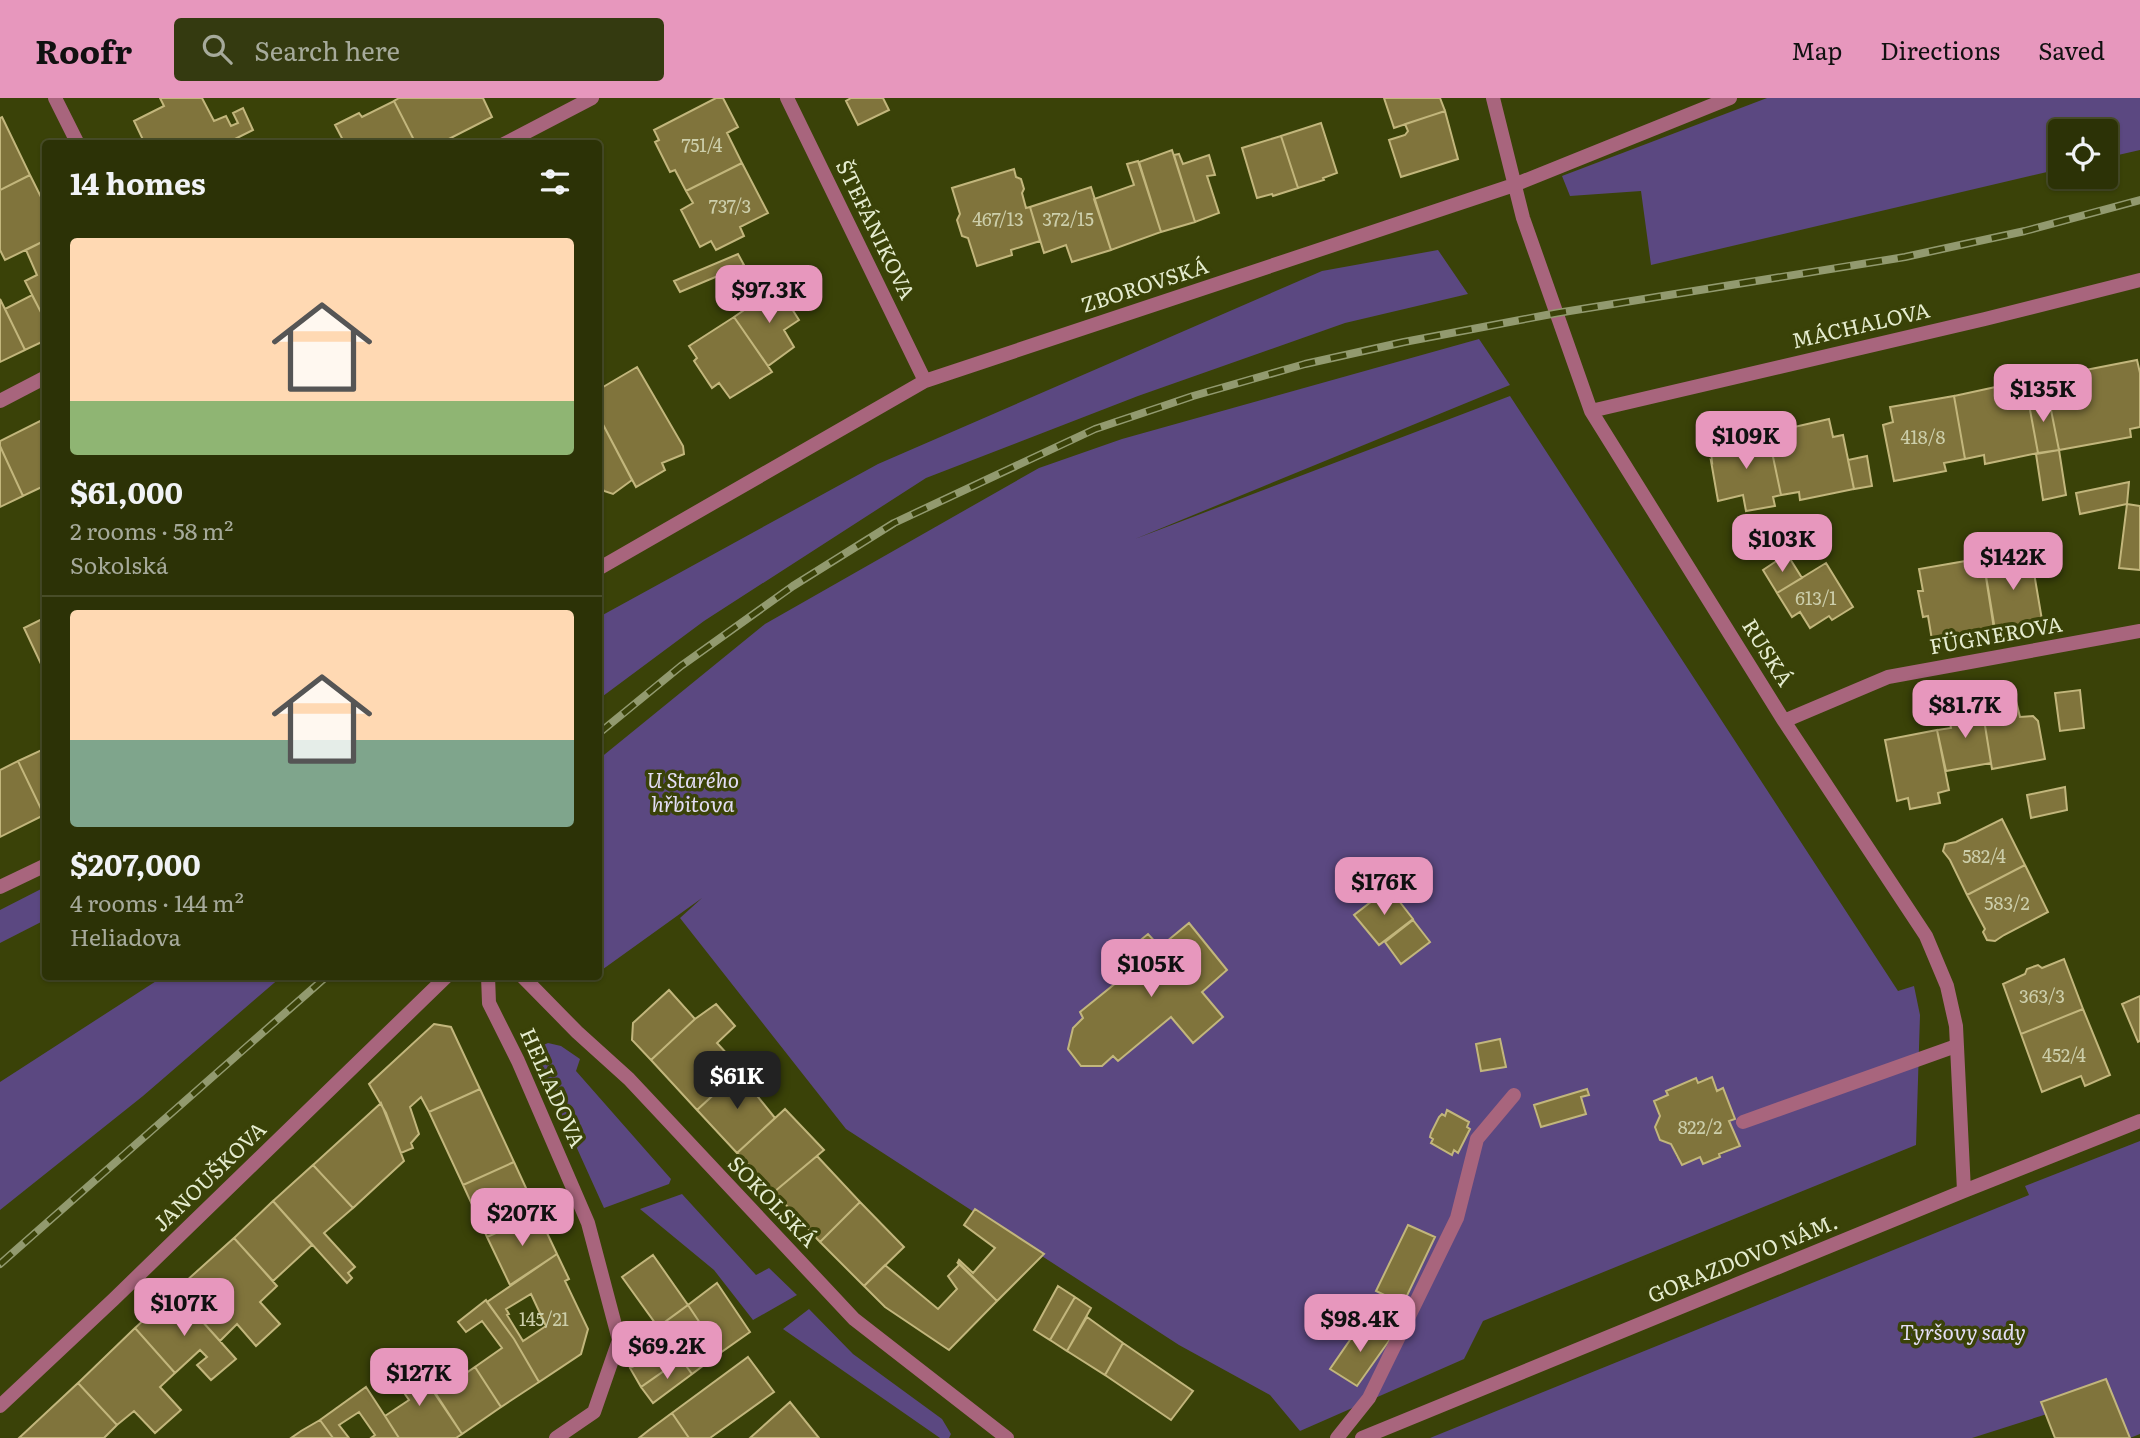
<!DOCTYPE html>
<meta charset="utf-8">
<style>
body{margin:0;font-family:Literata,serif;background:#343a10;color:#f1f3f6;height:100vh;display:flex;flex-direction:column;font-size:26px;white-space:nowrap}
*{box-sizing:border-box;margin:0}
p{font-size:23px;color:#a6aa9b}
.icon{flex:none;width:38px;height:38px;fill:none;stroke:currentColor;stroke-width:2;stroke-linecap:round;stroke-linejoin:round}
.map{position:relative;flex:1;overflow:hidden}
.sheet{position:absolute;left:42px;top:42px;width:560px;height:840px;display:flex;flex-direction:column;background:#2c3206;border-radius:7px;box-shadow:0 2px 5px #0004,0 0 0 2px #484d28}
.sheet>*{flex:none}
.buttons{position:absolute;left:2048px;top:21px;display:grid;gap:14px}
.buttons a{display:grid;place-items:center;width:70px;height:70px;border-radius:7px;background:#2c3206;box-shadow:0 2px 5px #0004,0 0 0 2px #484d28;font-size:35px}
.price{position:absolute;translate:-50% -60px;padding:0 16px;border-radius:14px;background:#e797bd;color:#111;font-size:23px;line-height:46px;filter:drop-shadow(0 2px 4px #0008)}
.price::after{content:'';position:absolute;left:50%;top:42px;width:21px;height:16px;margin-left:-10px;background:inherit;clip-path:polygon(0 0,100% 0,50% 100%)}
.price.active{background:#222;color:#fff}
ul{padding:0;list-style:none}
li{display:grid;align-content:center;gap:14px;height:371px;padding:0 28px}
li+li{border-top:2px solid #484d28}
li span{display:grid;place-items:center;height:217px;border-radius:7px;color:#555}
li>.icon{margin-inline-start:auto}
span .icon{width:126px;height:126px;fill:#fffc;stroke-width:1}
li b{font-size:30px}
h2{display:flex;justify-content:space-between;align-items:center;height:84px;padding:0 28px;font-size:30px}
header{display:flex;align-items:center;gap:42px;box-sizing:border-box;height:98px;padding:0 35px;background:#e797bd;color:#111}
header strong{font-size:33px}
nav{display:flex;gap:38px;margin-inline-start:auto;font-size:24px}
.search{width:490px;height:63px;background:#343a10;display:flex;align-items:center;gap:18px;box-sizing:border-box;padding:0 24px;border-radius:7px;color:#a6aa9b;font-size:26px}
.map>svg:first-child{display:block}
.green{fill:#5b4881;fill-rule:evenodd}
.building{fill:#80743c;stroke:#c2b67c;stroke-width:2;fill-rule:evenodd}
.lines{fill:none;stroke-linecap:round;stroke-linejoin:round}
.lane{stroke:#a8657d;stroke-width:14}
.street{stroke:#a8657d;stroke-width:14}
.rail-casing{stroke:#929a6f;stroke-width:8}
.rail{stroke:#3a4208;stroke-width:5;stroke-dasharray:16;stroke-linecap:butt}
.labels{text-anchor:middle;stroke-width:7;stroke-linejoin:round;paint-order:stroke}
.number-label{font-size:18px;fill:#ccceaa}
.street-label{font-size:21px;fill:#e5eccf;stroke:#3a4208}
.park-label{font-size:21px;font-style:italic;fill:#e3ddf6;stroke:#3a4208}
</style>
<header>
<strong>Roofr</strong>
<div class="search"><svg class="icon" aria-label="search" viewBox="0 0 24 24"><circle cx="10" cy="10" r="6"/><path d="M15 15l6 6"/></svg>Search here</div>
<nav><a>Map</a><a>Directions</a><a>Saved</a></nav>
</header>
<div class="map">
<svg width="2140" height="1340" viewBox="0 0 2140 1340">
<rect width="100%" height="100%" fill="#3a4208"/>
<path class="green" d="M1767 0H2140V52L2105 60V33H2060V71L1651 167 1641 93 1570 98 1562 78Z
M1438 152 1468 196 1345 225 1138 298 926 380 704 523 599 601V519L878 366 1322 173Z
M1479 241 1510 287 1135 441 1510 298 1898 893 1914 888 1920 917 1916 1047 1483 1223 1464 1261 1300 1333 1270 1297 1179 1247 846 1031 680 820 702 800 599 874V661L765 526 1039 370 1122 341ZM1712 979 1717 993 1722 990 1729 1023 1740 1048 1703 1065 1700 1059 1677 1060 1671 1046 1660 1042 1655 1029 1660 1018 1654 1004 1668 997 1666 993Z
M45 789V822L0 845V812Z
M164 878 281 879 143 998 0 1112V984Z
M548 945 561 948 580 961 576 973 671 1081 669 1086 604 1110 538 964 536 955 541 948Z
M2140 1043V1336L2130 1340 2105 1281 2041 1304 2047 1316 1972 1340H1430L2029 1097 2025 1088Z
M682 1096 756 1177 769 1170 797 1197 753 1222 714 1172 640 1111Z
M809 1211 853 1256 942 1321 951 1336 949 1340H940L783 1231Z"/>
<path class="building" d="M160 0H202L214 23 226 18 231 28 238 25 233 15 243 10 253 32 225 46H145L134 23 164 8Z
M399 0H483L492 19 439 46H416L394 3Z
M716 0H723L738 29 727 35 742 65 686 93 675 72 670 74 655 44 659 42 654 32Z
M851 0H883L889 12 858 27 846 3Z
M1384 0H1440L1445 13 1394 30Z
M394 3 416 46H345L335 27 359 15 362 19Z
M1445 13 1458 61 1401 79 1389 42 1405 37 1408 33 1405 26Z
M2 19 30 77 0 92V20Z
M1321 25 1337 75 1323 80 1324 82 1298 90 1281 38Z
M1281 38 1298 90 1273 98 1272 96 1257 100 1242 50Z
M1172 52 1195 124 1161 134 1139 64Z
M1179 56 1183 66 1209 57 1215 77 1207 78 1219 115 1195 124 1174 57Z
M1138 63 1161 134 1111 152 1094 101 1134 87 1127 66Z
M742 65 768 115 740 129 744 138 716 152 711 143 700 149 681 112 693 105 686 93Z
M1014 71 1016 79 1021 81 1024 91 1022 95 1026 110 1030 109 1040 143 1011 152 1012 157 977 168 968 140 962 138 957 122 960 116 952 90Z
M30 77 46 109V142L5 162 0 152V92Z
M1091 89 1111 152 1072 164 1066 147 1044 155 1030 109Z
M46 142V224L25 183 37 177 26 152Z
M738 156 744 167 680 194 674 183Z
M778 189 799 222 784 232 794 249 768 268 734 219Z
M32 197 46 224V242L25 252 5 211Z
M0 201 25 252 0 264Z
M734 219 772 274 730 300 719 285 712 290 694 263 697 260 689 248Z
M2137 262 2140 275V329L2130 331 2131 339 2059 352 2048 297 2079 291 2075 274Z
M637 269 683 348 684 356 662 365 665 372 636 389 598 317V292Z
M2014 285 2017 303 2028 301 2038 355 1985 366 1984 357 1965 361 1954 298Z
M2048 297 2059 352 2038 355 2028 301Z
M1954 298 1965 361 1944 365 1946 373 1894 383 1883 327 1893 324 1890 309Z
M598 317 632 382 613 396 604 393 598 383Z
M1829 321 1833 339 1843 337 1854 391 1800 402 1799 394 1781 397 1768 335Z
M40 323 46 333V387L23 398 0 348V343Z
M1768 335 1781 397 1773 399 1775 408 1746 413 1743 397 1718 403 1711 363 1712 364 1710 344Z
M0 348 23 398 0 409Z
M2059 352 2066 397 2043 402 2036 356Z
M1867 358 1872 388 1854 391 1848 362Z
M2129 384 2127 406 2080 416 2076 395Z
M2127 406 2140 408V472L2119 470Z
M1787 456 1802 480 1777 495 1763 472Z
M2031 457 2042 522 1995 532 1984 466Z
M1983 460 1994 531 1932 542 1928 518 1923 519 1918 493H1923L1919 471Z
M1826 465 1853 509 1832 522 1829 518 1810 530 1800 514 1792 519 1777 495Z
M46 519V564L41 566 24 530Z
M2080 592 2084 630 2060 633 2055 595Z
M2016 603 2020 619 2033 618 2038 623 2045 661 1992 671 1982 609Z
M1982 609 1991 665 1946 673 1937 632 1951 630 1948 615Z
M1937 632 1949 692 1938 695 1940 705 1910 711 1908 700 1897 703 1885 642Z
M46 650V716L44 717 18 663Z
M18 663 44 717 0 739V672Z
M2065 689 2067 712 2031 720 2027 697Z
M2002 721 2025 767 1967 797 1950 762 1943 753 1945 746 1956 744Z
M2025 767 2048 814 2004 837 1995 843 1987 842 1983 834 1985 831 1967 797Z
M1389 790 1413 821 1379 847 1354 817Z
M1413 822 1430 844 1401 866 1385 844Z
M1189 825 1227 872 1202 894 1223 919 1193 945 1171 919 1118 963 1113 958 1102 968H1081L1068 951 1073 930 1083 920 1080 914 1143 863 1132 849 1148 836 1160 849Z
M2064 861 2083 911 2021 936 2003 886 2025 876 2027 871 2038 867 2042 870Z
M669 892 695 921 651 962 632 942 633 925Z
M2140 898V943L2138 944 2122 906Z
M716 906 735 928 717 945 741 971 697 1012 651 962 695 921Z
M2083 911 2110 977 2085 988 2081 978 2042 994 2021 936Z
M434 926 451 929 480 991 429 1014 421 999 410 1009 419 1036 411 1045 413 1050 401 1055 386 1015 369 986Z
M1500 941 1506 969 1481 973 1476 946Z
M743 970 760 988 754 994 775 1020 737 1055 697 1012Z
M1712 979 1717 993 1723 990 1735 1021 1729 1023 1740 1048 1719 1056 1720 1059 1703 1066 1700 1059 1682 1067 1671 1046 1660 1042 1655 1029 1660 1018 1654 1003 1668 997 1666 993 1696 980 1698 985Z
M480 991 514 1064 463 1087 429 1014Z
M1587 991 1589 997 1581 999 1586 1016 1541 1029 1534 1007Z
M381 1005 404 1063 353 1110 313 1067Z
M785 1011 824 1052 774 1094 737 1055Z
M1447 1012 1469 1024 1467 1029 1470 1031 1458 1055 1454 1052 1452 1057 1431 1045 1433 1041 1430 1039 1431 1035 1439 1019 1442 1016 1445 1018Z
M817 1058 860 1104 820 1144 774 1094Z
M514 1064 538 1116 487 1139 463 1087Z
M313 1067 353 1110 324 1135 355 1169 348 1175 352 1180 347 1185 273 1103Z
M273 1103 312 1147 273 1183 234 1140Z
M860 1104 904 1149 864 1188 820 1144Z
M975 1111 1044 1156 997 1203 958 1164 959 1162 973 1175 995 1150 964 1127Z
M538 1116 557 1156 510 1187 487 1139Z
M1408 1127 1435 1139 1403 1206 1376 1193Z
M234 1140 277 1188 260 1204 280 1226 256 1248 237 1226 220 1243 175 1193Z
M557 1156 569 1181 565 1183 588 1231 581 1256 539 1284 514 1241 487 1204ZM531 1196 546 1228 523 1243 507 1217 509 1216 506 1211Z
M653 1157 688 1207 658 1229 622 1179Z
M957 1164 997 1203 949 1252 885 1209 864 1188 885 1167 938 1211 957 1191 948 1178 959 1167Z
M717 1185 750 1234 720 1255 688 1207Z
M1058 1188 1075 1199 1050 1242 1034 1232Z
M175 1193 236 1261 211 1282 197 1267 207 1259 200 1252 175 1275 135 1230Z
M1075 1199 1091 1210 1067 1253 1050 1242Z
M486 1202 514 1241 539 1284 501 1309 475 1269 502 1250 482 1223 466 1234 458 1224Z
M688 1207 720 1255 692 1276 658 1229Z
M1087 1219 1123 1245 1105 1277 1067 1253Z
M1361 1226 1391 1240 1357 1288 1330 1271Z
M135 1230 175 1275 160 1289 181 1312 155 1335 134 1313 117 1327 78 1285Z
M1123 1245 1193 1293 1171 1322 1105 1277Z
M672 1248 681 1261 641 1289 630 1270Z
M410 1259 462 1336 456 1340H399L385 1318 409 1302 389 1273Z
M748 1259 774 1294 710 1340H689L672 1315Z
M681 1261 692 1276 653 1305 641 1289Z
M475 1269 501 1309 462 1336 436 1296Z
M2106 1281 2130 1340H2055L2041 1304Z
M78 1285 117 1327 104 1340H19Z
M366 1289 385 1318 399 1340H371L375 1337 359 1314 339 1327 349 1340H333L320 1322Z
M790 1304 819 1340H750Z
M672 1315 689 1340H639L649 1332Z
M320 1322 333 1340H291L301 1333Z"/>
<g class="lines">
<path class="lane" d="M1743 1024 1956 948
M1337 1340 1369 1300 1457 1120 1477 1041 1514 997"/>
<path class="street" d="M55 0 78 46
M787 0 925 283
M1493 0 1523 120 1591 313 1784 623 1926 838 1947 888 1956 928 1964 1093
M504 46 592 0
M0 303 46 279
M1591 313 1985 221 2140 182
M598 471 925 283 1514 87 1730 0
M1784 623 1888 579 2140 533
M0 789 46 767
M488 878 489 905 518 963 588 1125 619 1242 594 1314 556 1340
M522 878 577 934 629 981 854 1221 1007 1340
M0 1308 114 1201 447 878
M1362 1340 1964 1093 2140 1023"/>
<g class="rail-casing">
<path id="rail" d="M598 636 681 568 793 488 894 425 1095 331 1193 298 1305 266 1404 244 1557 215 1905 159 2025 133 2140 102
M0 1166 327 878"/>
</g>
<use href="#rail" class="rail"/>
</g>
<g class="labels">
<g class="number-label">
<text x="702" y="54">751/4</text>
<text x="730" y="115">737/3</text>
<text x="998" y="128">467/13</text>
<text x="1068" y="128">372/15</text>
<text x="1923" y="346">418/8</text>
<text x="1816" y="507">613/1</text>
<text x="1984" y="765">582/4</text>
<text x="2007" y="812">583/2</text>
<text x="2042" y="905">363/3</text>
<text x="2064" y="964">452/4</text>
<text x="1700" y="1036">822/2</text>
<text x="544" y="1228">145/21</text>
</g>
<g class="street-label">
<text transform="translate(875 132) rotate(64)" y="7">ŠTEFÁNIKOVA</text>
<text transform="translate(1145 188) rotate(-18)" y="7">ZBOROVSKÁ</text>
<text transform="translate(1861 228) rotate(-13)" y="7">MÁCHALOVA</text>
<text transform="translate(1996 538) rotate(-10)" y="7">FÜGNEROVA</text>
<text transform="translate(1767 555) rotate(58)" y="7">RUSKÁ</text>
<text transform="translate(552 990) rotate(66)" y="7">HELIADOVA</text>
<text transform="translate(210 1079) rotate(-44)" y="7">JANOUŠKOVA</text>
<text transform="translate(772 1104) rotate(46)" y="7">SOKOLSKÁ</text>
<text transform="translate(1743 1161) rotate(-22)" y="7">GORAZDOVO NÁM.</text>
</g>
<g class="park-label">
<text x="693" y="690">U Starého<tspan x="693" dy="24">hřbitova</tspan></text>
<text x="1963" y="1242">Tyršovy sady</text>
</g>
</g>
</svg>
<div class="buttons">
<a><svg class="icon" aria-label="locate" viewBox="0 0 24 24"><circle cx="12" cy="12" r="6"/><path d="M12 2v4M12 18v4M2 12h4M18 12h4"/></svg></a>
</div>
<b class="price" style="left:769px;top:227px">$97.3K</b>
<b class="price" style="left:2043px;top:326px">$135K</b>
<b class="price" style="left:1746px;top:373px">$109K</b>
<b class="price" style="left:1782px;top:476px">$103K</b>
<b class="price" style="left:2013px;top:494px">$142K</b>
<b class="price" style="left:1965px;top:642px">$81.7K</b>
<b class="price" style="left:1384px;top:819px">$176K</b>
<b class="price" style="left:1151px;top:901px">$105K</b>
<b class="price active" style="left:737px;top:1013px">$61K</b>
<b class="price" style="left:522px;top:1150px">$207K</b>
<b class="price" style="left:184px;top:1240px">$107K</b>
<b class="price" style="left:1360px;top:1256px">$98.4K</b>
<b class="price" style="left:667px;top:1283px">$69.2K</b>
<b class="price" style="left:419px;top:1310px">$127K</b>
<section class="sheet">
<h2>14 homes<svg class="icon" aria-label="filters" viewBox="0 0 24 24"><path d="M4 7h16M4 17h16"/><circle cx="9" cy="7" r="2"/><circle cx="15" cy="17" r="2"/></svg></h2>
<ul>
<li><span style="background:linear-gradient(#ffd9b3 75%,#8fb573 0)"><svg class="icon" aria-label="home" viewBox="0 0 24 24"><path d="M3 11l9-7 9 7M6 9v11h12V9"/></svg></span><div><b>$61,000</b><p>2 rooms · 58 m²</p><p>Sokolská</p></div></li>
<li><span style="background:linear-gradient(#ffd9b3 60%,#7fa58c 0)"><svg class="icon" aria-label="home" viewBox="0 0 24 24"><path d="M3 11l9-7 9 7M6 9v11h12V9"/></svg></span><div><b>$207,000</b><p>4 rooms · 144 m²</p><p>Heliadova</p></div></li>
</ul>
</section>
</div>
